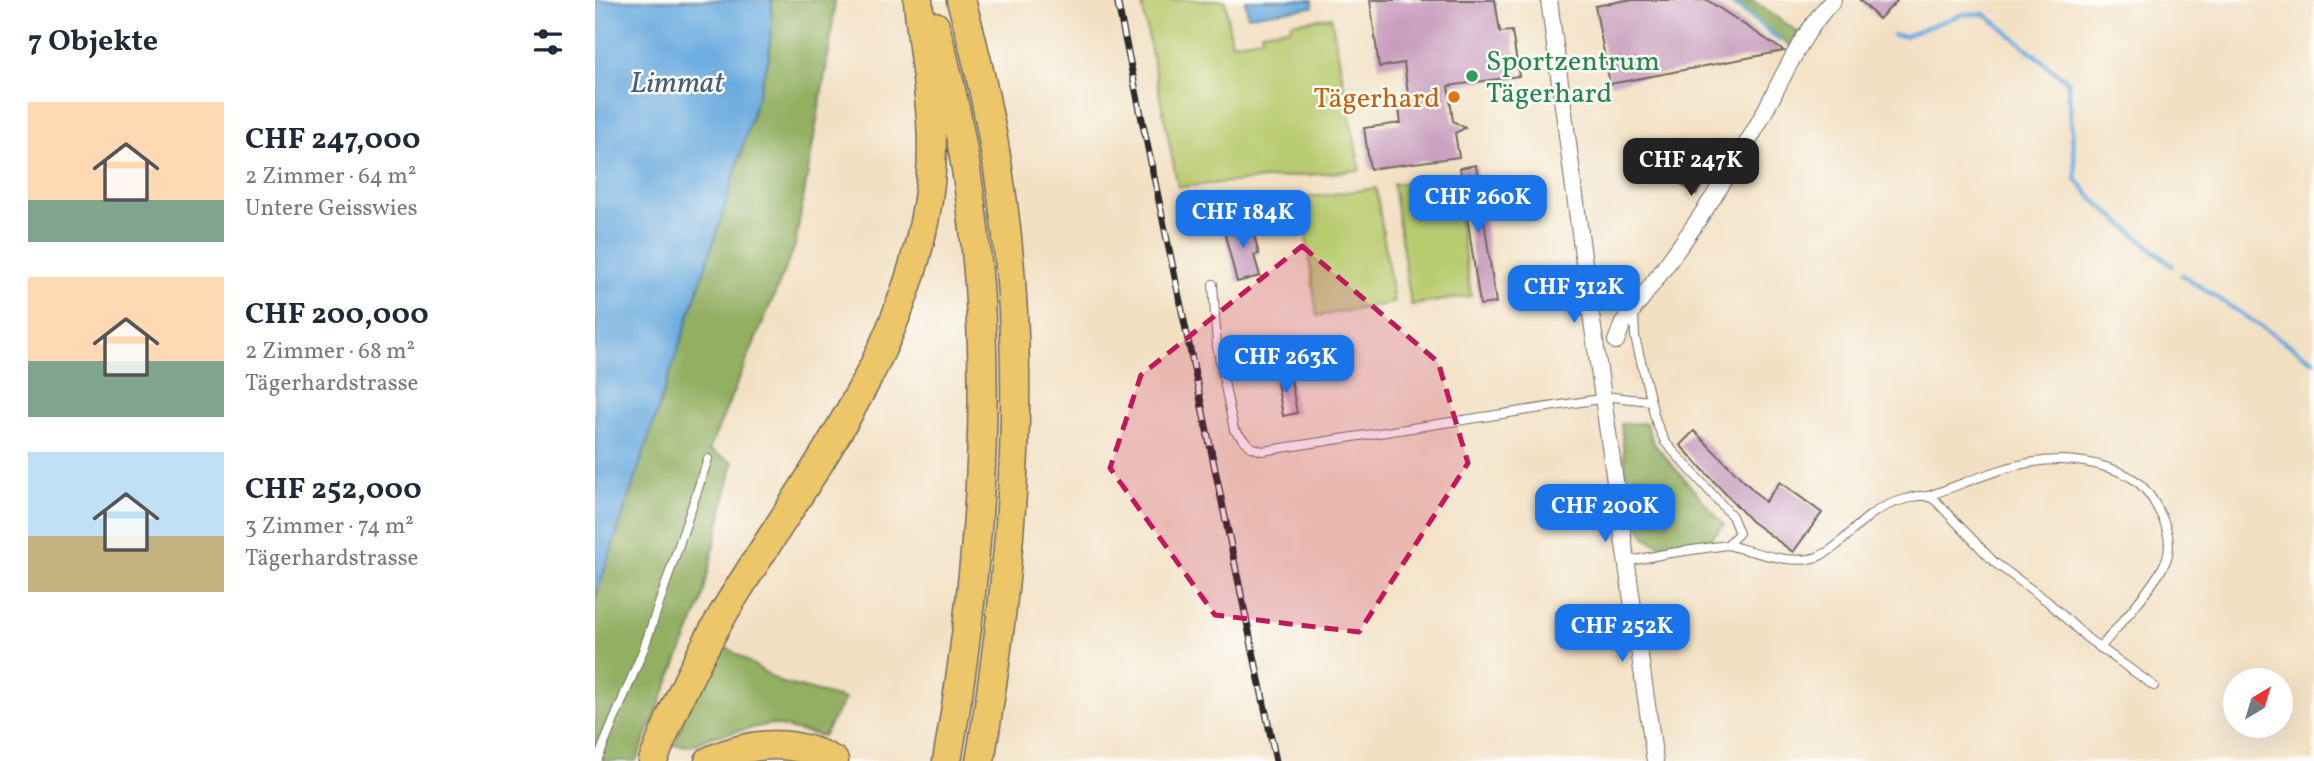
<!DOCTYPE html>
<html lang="de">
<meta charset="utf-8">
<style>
body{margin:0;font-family:Vollkorn,serif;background:#f2f2f3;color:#1f2937;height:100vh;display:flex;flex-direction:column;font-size:26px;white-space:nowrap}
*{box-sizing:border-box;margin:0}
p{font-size:23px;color:#747a83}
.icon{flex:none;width:38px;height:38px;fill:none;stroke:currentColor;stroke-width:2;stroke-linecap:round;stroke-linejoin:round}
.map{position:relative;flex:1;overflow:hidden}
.details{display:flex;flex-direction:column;background:#fff;width:595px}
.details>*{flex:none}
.needle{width:46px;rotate:38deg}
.fabs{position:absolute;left:1628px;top:668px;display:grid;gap:14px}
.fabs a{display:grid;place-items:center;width:70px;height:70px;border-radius:50%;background:#fff;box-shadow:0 7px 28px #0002;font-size:35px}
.price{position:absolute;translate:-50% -60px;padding:0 16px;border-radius:14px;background:#1a73e8;color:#fff;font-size:23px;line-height:46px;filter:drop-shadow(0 2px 4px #0008)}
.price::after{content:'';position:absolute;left:50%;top:42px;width:21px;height:16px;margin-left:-10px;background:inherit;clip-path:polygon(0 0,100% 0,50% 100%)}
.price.current{background:#222;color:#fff}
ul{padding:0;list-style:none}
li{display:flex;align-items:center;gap:21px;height:175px;padding:0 28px}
li span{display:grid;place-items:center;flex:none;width:196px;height:140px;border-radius:0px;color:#555}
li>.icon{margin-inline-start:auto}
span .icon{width:84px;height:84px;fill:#fffc;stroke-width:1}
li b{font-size:30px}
h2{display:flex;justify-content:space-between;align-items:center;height:84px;padding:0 28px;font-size:30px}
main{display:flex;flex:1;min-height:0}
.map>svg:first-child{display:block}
.green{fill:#b9cb6f;stroke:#727b4d;stroke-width:2}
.forest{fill:#92af62;stroke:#5e6d46;stroke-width:2}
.water{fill:#6babdf;stroke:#4b6b85;stroke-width:2}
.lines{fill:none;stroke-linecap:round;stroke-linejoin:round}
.stream{stroke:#6babdf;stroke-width:4.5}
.building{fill:#c89cbd}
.service-casing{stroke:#716a60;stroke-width:10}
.minor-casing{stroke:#716a60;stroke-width:18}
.motorway-casing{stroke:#716a60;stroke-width:31}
.service{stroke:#fff;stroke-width:8}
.minor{stroke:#fff;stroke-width:16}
.motorway{stroke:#ecc669;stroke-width:28}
.rail-casing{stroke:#2b2b2b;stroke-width:7}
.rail{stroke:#fdfcf7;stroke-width:4.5;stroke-dasharray:13;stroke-linecap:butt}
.marked{fill:#c2185b;fill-opacity:0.2;stroke:#c2185b;stroke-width:5;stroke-dasharray:14 9;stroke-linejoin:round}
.leisure-dot{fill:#2e9e5b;stroke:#fdfcf7;stroke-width:2.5}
.food-dot{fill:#e8710a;stroke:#fdfcf7;stroke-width:2.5}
.labels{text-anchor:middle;stroke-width:5;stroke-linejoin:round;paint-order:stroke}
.leisure-label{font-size:28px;fill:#27864d;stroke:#fdfcf7;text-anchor:start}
.food-label{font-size:28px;fill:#c56008;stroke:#fdfcf7;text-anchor:end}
.water-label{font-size:30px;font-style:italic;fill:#455e73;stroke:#fdfcf7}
</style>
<main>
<section class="details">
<h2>7 Objekte<svg class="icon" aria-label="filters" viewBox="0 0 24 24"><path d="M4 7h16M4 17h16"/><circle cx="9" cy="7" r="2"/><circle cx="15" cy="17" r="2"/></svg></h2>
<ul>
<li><span style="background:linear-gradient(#ffd9b3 70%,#7fa58c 0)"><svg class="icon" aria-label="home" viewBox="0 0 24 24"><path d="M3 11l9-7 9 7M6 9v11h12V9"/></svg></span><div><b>CHF 247,000</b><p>2 Zimmer · 64 m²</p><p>Untere Geisswies</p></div></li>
<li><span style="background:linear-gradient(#ffd9b3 60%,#7fa58c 0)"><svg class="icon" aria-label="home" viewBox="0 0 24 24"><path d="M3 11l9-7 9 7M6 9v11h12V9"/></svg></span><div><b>CHF 200,000</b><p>2 Zimmer · 68 m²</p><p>Tägerhardstrasse</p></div></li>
<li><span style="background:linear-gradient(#bfe0f5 60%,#c2b280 0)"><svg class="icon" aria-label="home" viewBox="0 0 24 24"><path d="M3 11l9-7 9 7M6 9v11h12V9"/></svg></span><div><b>CHF 252,000</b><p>3 Zimmer · 74 m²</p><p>Tägerhardstrasse</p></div></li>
</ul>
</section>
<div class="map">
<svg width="1719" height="761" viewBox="0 0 1719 761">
<rect width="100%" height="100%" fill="#fdfcf7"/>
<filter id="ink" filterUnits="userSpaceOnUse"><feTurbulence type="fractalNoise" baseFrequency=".0143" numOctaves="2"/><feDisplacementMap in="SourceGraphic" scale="14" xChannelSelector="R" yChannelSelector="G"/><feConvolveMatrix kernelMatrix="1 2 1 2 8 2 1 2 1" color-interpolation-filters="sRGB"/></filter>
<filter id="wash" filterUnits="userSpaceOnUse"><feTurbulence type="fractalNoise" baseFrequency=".00686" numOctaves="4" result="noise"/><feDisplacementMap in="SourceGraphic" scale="28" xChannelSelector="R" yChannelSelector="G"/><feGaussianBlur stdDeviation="1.57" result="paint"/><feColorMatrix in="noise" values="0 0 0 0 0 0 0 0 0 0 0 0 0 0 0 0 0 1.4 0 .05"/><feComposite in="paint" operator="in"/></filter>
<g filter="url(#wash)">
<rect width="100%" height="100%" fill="#f2e0c3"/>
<path class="green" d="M546 0H630L636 43 667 38 666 32 696 28V23L736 17 765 170 583 187Z
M858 176 876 296 816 305 798 184Z
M781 188 799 303 722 316 706 198Z"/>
<path class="forest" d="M177 0H240L235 45 200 246 114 450 138 462 106 604 41 761H0V599L125 223 174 57Z
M1132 0H1157L1204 33 1199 48Z
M1051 423 1059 444 1129 525 1115 539 1074 550 1051 538 1034 505 1026 424Z
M126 644 185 682 250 699 228 736 175 724 116 737 97 746 80 745 91 712Z"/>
<path class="water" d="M0 0H177L174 57 125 223 0 599Z
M650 0H717L718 7 653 16Z"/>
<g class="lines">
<path class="stream" d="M1136 0 1184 40
M1298 35 1310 36 1368 14H1390L1473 82 1481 179 1499 200 1577 266
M1587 275 1719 361"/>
</g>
<g id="blocks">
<path class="building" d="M775 0H900L905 32 917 31 924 76 853 86 858 121 870 128 860 133 864 157 775 169 769 128 806 123 803 103 814 101 809 63 784 67Z
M1032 0H1112L1189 51 1015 84 1000 6Z
M1265 0H1303L1284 19Z
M1092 154 1117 171 1101 194 1076 177Z
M881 165 901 303 885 305 865 168Z
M655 220 664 254 659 255 665 276 642 282 628 227Z
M695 374 702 413 688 416 681 376Z
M1099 431 1170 502 1185 482 1227 513 1198 552 1156 521 1085 445Z"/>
</g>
</g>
<g filter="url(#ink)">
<use href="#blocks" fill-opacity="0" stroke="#716a60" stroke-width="2"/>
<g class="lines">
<g class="service-casing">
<path id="service" d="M618 284 622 347 639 430 656 447 667 451 1018 397 1055 401
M1333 496C1396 474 1446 446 1514 468 1534 474 1548 483 1559 502 1569 519 1578 538 1572 558 1564 581 1522 627 1505 648
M1132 545C1159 551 1195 566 1222 557 1244 549 1258 527 1277 514 1287 507 1299 502 1311 499 1323 495 1331 494 1341 501L1399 562 1452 601 1492 638 1559 686
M1031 562 1069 554 1132 545 1144 533 1137 516 1070 442 1061 422 1040 337 1039 315
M2 761 49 648 113 459"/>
</g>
<g class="minor-casing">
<path id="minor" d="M954 0 992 286 1060 761
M1021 341 1028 323C1075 262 1120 199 1158 133 1184 88 1202 38 1238 0"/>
</g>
<g class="motorway-casing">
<path id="motorway" d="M366 0C440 260 430 497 385 761
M340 26C408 268 395 516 352 761
M58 761C79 706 104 654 134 604 216 471 317 345 335 184 342 122 328 62 323 0
M114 761C155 742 199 738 239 761"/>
</g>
<use href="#service" class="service"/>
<use href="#minor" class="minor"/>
<use href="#motorway" class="motorway"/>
<g class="rail-casing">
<path id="rail" d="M522 0 681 761"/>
</g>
<use href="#rail" class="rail"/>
</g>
</g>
<path class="marked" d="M707 246 843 362 873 463 764 632 620 615 515 468 546 375Z"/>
<circle class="leisure-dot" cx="877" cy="76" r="7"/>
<circle class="food-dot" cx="859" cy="97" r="7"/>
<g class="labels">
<g class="leisure-label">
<text x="891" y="70">Sportzentrum<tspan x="891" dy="32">Tägerhard</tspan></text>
</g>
<g class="food-label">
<text x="845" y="107">Tägerhard</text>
</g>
<g class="water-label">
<text x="82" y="92">Limmat</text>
</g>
</g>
</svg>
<div class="fabs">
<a><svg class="needle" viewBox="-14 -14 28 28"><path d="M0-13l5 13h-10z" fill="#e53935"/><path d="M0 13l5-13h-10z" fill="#747a83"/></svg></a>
</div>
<b class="price current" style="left:1096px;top:198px">CHF 247K</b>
<b class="price" style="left:883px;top:235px">CHF 260K</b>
<b class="price" style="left:648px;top:250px">CHF 184K</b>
<b class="price" style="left:979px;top:325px">CHF 312K</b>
<b class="price" style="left:691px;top:395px">CHF 263K</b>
<b class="price" style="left:1010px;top:544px">CHF 200K</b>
<b class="price" style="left:1027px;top:664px">CHF 252K</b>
</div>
</main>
